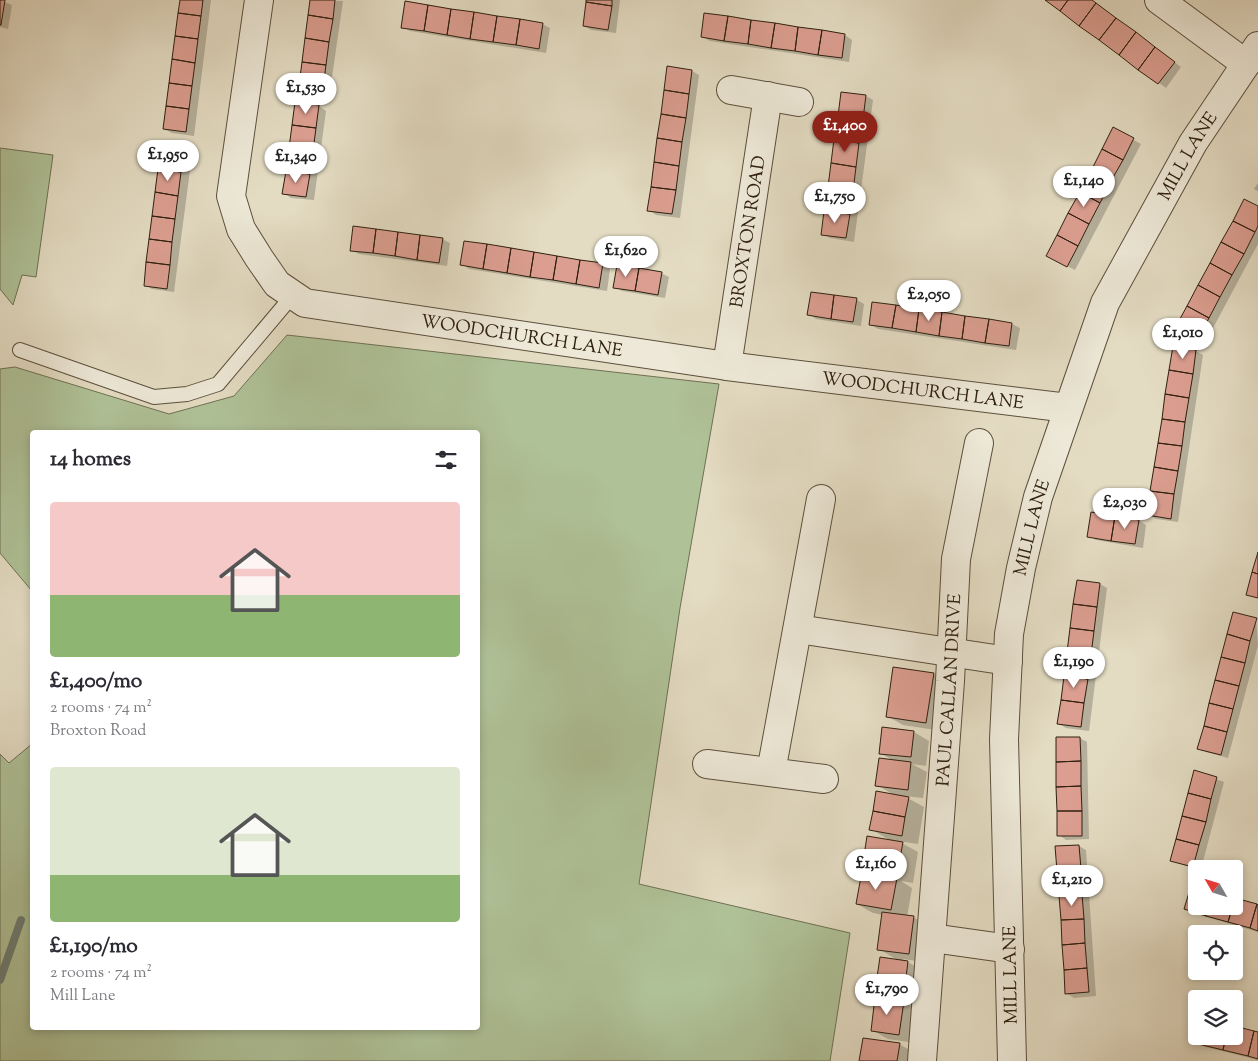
<!DOCTYPE html>
<meta charset="utf-8">
<style>
body{margin:0;font-family:"Sorts Mill Goudy",serif;background:#f7f7f7;color:#2b2b33;height:100vh;display:flex;flex-direction:column;font-size:19px;white-space:nowrap}
*{box-sizing:border-box;margin:0}
p{font-size:16px;color:#7c7c81}
.icon{flex:none;width:28px;height:28px;fill:none;stroke:currentColor;stroke-width:2;stroke-linecap:round;stroke-linejoin:round}
.map{position:relative;flex:1;overflow:hidden}
.sheet{position:absolute;left:30px;top:430px;width:450px;height:600px;display:flex;flex-direction:column;background:#fff;border-radius:5px;box-shadow:0 2px 8px #0003}
.sheet>*{flex:none}
.needle{width:32px;rotate:309deg}
.fabs{position:absolute;left:1188px;top:860px;display:grid;gap:10px}
.fabs a{display:grid;place-items:center;width:55px;height:55px;border-radius:5px;background:#fff;box-shadow:0 2px 8px #0003;font-size:25px}
.price{position:absolute;translate:-50% -42px;padding:0 11px;border-radius:18px;background:#fff;color:#222;font-size:16px;line-height:32px;filter:drop-shadow(0 1px 2px #0008)}
.price::after{content:'';position:absolute;left:50%;top:30px;width:15px;height:11px;margin-left:-8px;background:inherit;clip-path:polygon(0 0,100% 0,50% 100%)}
.price.current{background:#8f2418;color:#fff}
ul{padding:0;list-style:none}
li{display:grid;align-content:center;gap:10px;height:265px;padding:0 20px}
li span{display:grid;place-items:center;height:155px;border-radius:5px;color:#555}
li>.icon{margin-inline-start:auto}
span .icon{width:90px;height:90px;fill:#fffc;stroke-width:1}
li b{font-size:21px}
h2{display:flex;justify-content:space-between;align-items:center;height:60px;padding:0 20px;font-size:21px}
.map>svg:first-child{display:block}
.green{fill:#afc197;stroke:#6f7054}
.shadow{fill:#0003}
.lines{fill:none;stroke-linecap:round;stroke-linejoin:round}
.stream{stroke:#6d7d74;stroke-width:8}
.building{fill:#db9e90;stroke:#2f2010}
.lane-casing{stroke:#5c4f3c;stroke-width:16}
.street-casing{stroke:#5c4f3c;stroke-width:30}
.lane{stroke:#ede8d7;stroke-width:14}
.street{stroke:#ede8d7;stroke-width:28}
.labels{text-anchor:middle;stroke-width:5;stroke-linejoin:round;paint-order:stroke}
.street-label{font-size:18px;fill:#2f2010;stroke:#ede8d7}
</style>
<div class="map">
<svg width="1258" height="1061" viewBox="0 0 1258 1061">
<rect width="100%" height="100%" fill="#e3dbc2"/>
<filter id="stains"><feTurbulence type="fractalNoise" baseFrequency=".004" numOctaves="4"/><feColorMatrix values="0 0 0 0 .2 0 0 0 0 .09 0 0 0 0 .02 0 0 0 .5 -.17"/></filter>
<radialGradient id="worn" r=".72"><stop offset=".6" stop-color="#630" stop-opacity="0"/><stop offset="1" stop-color="#630" stop-opacity=".3"/></radialGradient>
<path class="green" d="M0 148 53 155 36 277 22 275 13 305 0 289Z
M287 335 719 384 680 608 639 884 850 933 830 1061H0V754L9 763 32 744V1028H478V432H32V591L0 553V369L15 367 169 414 234 396Z"/>
<path class="shadow" d="M0 0 12 5 8 29 0 27Z
M181 0H211L194 136 172 133 164 129Z
M312 0 343 1 330 91 308 88 300 84Z
M587 0H620L616 33 591 30 584 26Z
M1047 0H1092L1181 67 1166 88Z
M705 14 845 35 852 40 849 62 710 41 702 37Z
M542 24 550 28 546 53 410 31 403 27Z
M692 71 699 75 680 218 656 215 649 210Z
M866 96 873 100 854 242 830 238 822 234Z
M296 103 319 106 326 111 314 200 291 198 284 193Z
M1114 129 1141 144 1075 270 1055 260Z
M162 148 184 150 192 155 174 292 152 289 145 285Z
M1258 183V191L1254 189Z
M1258 208V244L1205 343 1177 327Z
M442 239 450 243 447 266 359 254 351 250Z
M462 264 603 265 610 269 607 291 469 269Z
M661 273 669 277 665 298 622 291 615 287Z
M857 300 864 304 861 326 816 319 809 314Z
M873 303 1012 324 1020 328 1016 350 878 329 870 324Z
M1174 348 1196 351 1203 355 1178 522 1156 519 1148 514Z
M1139 521 1146 525 1143 548 1096 540 1089 536Z
M1078 581 1100 584 1107 588 1089 731 1066 728 1059 724Z
M1256 619 1258 645 1228 758 1206 752 1199 748Z
M933 674 949 683 942 731 903 725 887 716Z
M914 732 929 741 926 766 912 764 927 772 923 798 904 796 924 807 918 844 898 841 918 852 913 883 901 881 912 888 907 917H913L929 926 925 962 902 959 924 971 919 1003 902 1001 919 1011 915 1043 888 1039 872 1030 894 1000 876 990 899 961 879 949 883 915 873 913 857 904 874 875 863 868 891 841 871 829 894 795 877 785 894 761 880 753Z
M1080 738 1087 742 1089 839 1066 840 1059 835Z
M1195 772 1224 782 1201 869H1196L1172 861Z
M1079 846 1086 850 1096 996 1074 998 1066 993Z
M1191 887 1196 889V906H1234V899L1258 906V932L1193 913 1185 909Z
M1234 1027 1258 1033V1060L1206 1047 1199 1043 1234 1036Z
M899 1044 915 1053 914 1061H861Z"/>
<g class="lines">
<path class="stream" d="M0 980 21 920"/>
</g>
<path class="building" d="M0 0H5L1 25H0Z
M180 0H203L201 16 178 13Z
M310 0H335L333 19 308 15Z
M586 0H612V6L586 2Z
M1045 0H1068L1060 11Z
M1068 0H1092L1096 3 1079 26 1060 11Z
M405 1 428 5 424 31 401 28Z
M586 2 612 6 608 30 583 26Z
M1096 3 1116 18 1099 40 1079 26Z
M428 5 451 9 447 35 424 31Z
M451 9 474 12 470 39 447 35Z
M474 12 497 16 493 42 470 39Z
M178 13 201 16 198 39 175 36Z
M704 13 728 16 724 41 701 37Z
M308 15 333 19 329 42 305 38Z
M497 16 520 19 516 45 493 42Z
M728 16 751 20 748 44 724 41Z
M1116 18 1136 32 1119 55 1099 40Z
M520 19 543 23 539 49 516 45Z
M751 20 775 23 771 48 748 44Z
M775 23 798 27 795 51 771 48Z
M798 27 822 30 818 55 795 51Z
M822 30 845 34 842 58 818 55Z
M1136 32 1155 47 1138 70 1119 55Z
M175 36 198 39 195 63 172 59Z
M305 38 329 42 326 65 302 62Z
M1155 47 1175 62 1158 84 1138 70Z
M172 59 195 63 192 86 169 83Z
M302 62 326 65 323 88 299 85Z
M667 66 692 70 689 94 664 90Z
M169 83 192 86 189 109 166 106Z
M664 90 689 94 686 118 661 114Z
M841 92 866 95 863 119 838 116Z
M295 102 319 105 316 128 292 125Z
M166 106 189 109 186 132 163 129Z
M661 114 686 118 682 142 657 138Z
M838 116 863 119 859 143 834 139Z
M292 125 316 128 313 151 289 148Z
M1113 127 1134 138 1123 160 1102 149Z
M657 138 682 142 679 166 654 162Z
M834 139 859 143 856 167 831 163Z
M161 146 184 149 181 172 158 169Z
M289 148 313 151 310 174 286 171Z
M1102 149 1123 160 1111 181 1091 171Z
M654 162 679 166 676 190 651 187Z
M831 163 856 167 853 191 828 187Z
M158 169 181 172 178 196 155 192Z
M286 171 310 174 306 197 282 194Z
M1091 171 1111 181 1100 203 1080 192Z
M651 187 676 190 672 214 647 211Z
M828 187 853 191 850 214 824 211Z
M155 192 178 196 175 219 152 216Z
M1080 192 1100 203 1089 224 1068 213Z
M1244 199 1258 206V226L1255 232 1233 221Z
M824 211 850 214 846 238 821 235Z
M1068 213 1089 224 1078 246 1057 235Z
M152 216 175 219 172 242 149 239Z
M1233 221 1255 232 1244 254 1221 242Z
M353 226 376 229 373 253 350 251Z
M376 229 398 232 395 256 373 253Z
M398 232 420 235 417 260 395 256Z
M420 235 443 238 439 263 417 260Z
M1057 235 1078 246 1067 267 1046 256Z
M149 239 172 242 170 265 146 262Z
M464 241 487 244 483 269 460 265Z
M1221 242 1244 254 1232 275 1210 263Z
M487 244 511 248 507 273 483 269Z
M511 248 534 252 530 277 507 273Z
M534 252 557 256 553 280 530 277Z
M557 256 580 260 576 284 553 280Z
M580 260 603 263 599 288 576 284Z
M146 262 170 265 167 289 144 286Z
M1210 263 1232 275 1220 297 1198 285Z
M617 265 639 268 635 291 613 288Z
M639 268 662 272 658 295 635 291Z
M1198 285 1220 297 1209 318 1187 306Z
M811 292 834 295 831 319 807 315Z
M834 295 857 298 853 322 831 319Z
M872 302 896 305 892 328 869 325Z
M896 305 919 309 916 332 892 328Z
M1187 306 1209 318 1197 340 1175 328Z
M919 309 942 312 939 336 916 332Z
M942 312 965 316 962 339 939 336Z
M965 316 989 319 985 343 962 339Z
M989 319 1012 323 1009 346 985 343Z
M1173 346 1196 350 1193 374 1169 370Z
M1169 370 1193 374 1189 398 1165 394Z
M1165 394 1189 398 1185 422 1162 419Z
M1162 419 1185 422 1182 446 1158 443Z
M1158 443 1182 446 1178 471 1154 467Z
M1154 467 1178 471 1174 494 1150 491Z
M1150 491 1174 494 1171 519 1147 515Z
M1091 512 1115 516 1111 541 1087 537Z
M1115 516 1139 520 1135 544 1111 541Z
M1258 552V574L1252 572Z
M1252 572 1258 574V598L1246 595Z
M1077 580 1100 583 1097 607 1073 604Z
M1073 604 1097 607 1094 631 1070 628Z
M1233 612 1257 618 1250 641 1227 634Z
M1070 628 1094 631 1091 655 1067 652Z
M1227 634 1250 641 1245 663 1221 657Z
M1067 652 1091 655 1088 679 1064 676Z
M1221 657 1245 663 1239 686 1215 680Z
M893 667 934 673 926 723 886 717Z
M1064 676 1088 679 1084 703 1061 700Z
M1215 680 1239 686 1233 709 1209 703Z
M1061 700 1084 703 1081 727 1057 724Z
M1209 703 1233 709 1227 732 1204 726Z
M1204 726 1227 732 1221 755 1197 749Z
M882 727 914 731 911 757 879 754Z
M1056 737H1080L1081 761 1056 762Z
M879 758 911 762 908 790 875 786Z
M1081 761V786L1056 787V762Z
M1194 770 1217 777 1211 799 1188 793Z
M1081 786 1082 811H1057L1056 787Z
M876 791 909 797 905 817 873 811Z
M1188 793 1211 799 1206 822 1182 816Z
M873 811 905 817 902 836 869 830Z
M1057 811H1082V836H1057Z
M1182 816 1206 822 1199 845 1176 839Z
M867 836 903 842 897 875 862 869Z
M1176 839 1199 845 1193 867 1170 861Z
M1079 845 1081 869 1057 871 1055 846Z
M1081 869 1082 894 1059 896 1057 871Z
M862 871 897 878 891 910 856 904Z
M1191 886 1196 887V906H1209L1206 916 1184 909Z
M1082 894 1084 919 1061 920 1059 896Z
M1235 898 1257 904 1250 928 1228 922Z
M1257 904 1258 905V931L1250 928Z
M1209 906H1233L1228 922 1206 916Z
M882 912 914 916 909 954 877 950Z
M1084 919 1085 943 1062 945 1061 920Z
M1085 943 1087 968 1064 970 1062 945Z
M880 957 908 961 904 995 875 991Z
M1087 968 1089 992 1065 994 1064 970Z
M875 997 904 1001 899 1035 871 1031Z
M1234 1026 1254 1031 1248 1056 1223 1050 1226 1036H1234Z
M1254 1031 1258 1032V1059L1248 1056Z
M1199 1036H1226L1223 1050 1198 1044Z
M863 1038 900 1043 897 1061H859Z"/>
<g class="lines">
<g class="lane-casing">
<path id="lane" d="M20 350 154 397 187 394 218 384 293 295"/>
</g>
<g class="street-casing">
<g id="street">
<path id="s1" d="M259 0 231 196 241 229 259 258 277 284 305 303 727 366 1068 408"/>
<path d="M1159 0 1246 64"/>
<path d="M731 90 799 102"/>
<path id="s2" d="M727 366 768 96"/>
<path d="M798 629 1008 661"/>
<path d="M707 764 824 779"/>
<path d="M771 772 821 499"/>
<path d="M932 938 1010 949"/>
<path id="s3" d="M922 1061 950 681 956 559 979 443"/>
<path id="s4" d="M1012 1061 1004 739 1009 634 1021 568 1038 497 1105 303 1193 143 1258 46"/>
</g>
</g>
<use href="#lane" class="lane"/>
<use href="#street" class="street"/>
</g>
<g class="labels">
<g class="street-label">
<text dy="6" stroke="none"><textPath href="#s4" startOffset="941">MILL LANE</textPath></text>
<text dy="6" stroke="none"><textPath href="#s2" startOffset="136">BROXTON ROAD</textPath></text>
<text dy="6" stroke="none"><textPath href="#s1" startOffset="551">WOODCHURCH LANE</textPath></text>
<text dy="6" stroke="none"><textPath href="#s1" startOffset="956">WOODCHURCH LANE</textPath></text>
<text dy="6" stroke="none"><textPath href="#s4" startOffset="536">MILL LANE</textPath></text>
<text dy="6" stroke="none"><textPath href="#s3" startOffset="372">PAUL CALLAN DRIVE</textPath></text>
<text transform="translate(1010 975) rotate(-91)" y="6">MILL LANE</text>
</g>
</g>
<rect width="100%" height="100%" filter="url(#stains)"/>
<rect width="100%" height="100%" fill="url(#worn)"/>
</svg>
<div class="fabs">
<a><svg class="needle" viewBox="-14 -14 28 28"><path d="M0-13l5 13h-10z" fill="#e53935"/><path d="M0 13l5-13h-10z" fill="#7c7c81"/></svg></a>
<a><svg class="icon" aria-label="locate" viewBox="0 0 24 24"><circle cx="12" cy="12" r="6"/><path d="M12 2v4M12 18v4M2 12h4M18 12h4"/></svg></a>
<a><svg class="icon" aria-label="layers" viewBox="0 0 24 24"><path d="M12 4l9 5-9 5-9-5zM3 14l9 5 9-5"/></svg></a>
</div>
<b class="price" style="left:306px;top:115px">£1,530</b>
<b class="price current" style="left:845px;top:153px">£1,400</b>
<b class="price" style="left:168px;top:182px">£1,950</b>
<b class="price" style="left:296px;top:184px">£1,340</b>
<b class="price" style="left:1084px;top:208px">£1,140</b>
<b class="price" style="left:835px;top:224px">£1,750</b>
<b class="price" style="left:626px;top:278px">£1,620</b>
<b class="price" style="left:929px;top:322px">£2,050</b>
<b class="price" style="left:1183px;top:360px">£1,010</b>
<b class="price" style="left:1125px;top:530px">£2,030</b>
<b class="price" style="left:1074px;top:689px">£1,190</b>
<b class="price" style="left:876px;top:891px">£1,160</b>
<b class="price" style="left:1072px;top:907px">£1,210</b>
<b class="price" style="left:887px;top:1016px">£1,790</b>
<section class="sheet">
<h2>14 homes<svg class="icon" aria-label="filters" viewBox="0 0 24 24"><path d="M4 7h16M4 17h16"/><circle cx="9" cy="7" r="2"/><circle cx="15" cy="17" r="2"/></svg></h2>
<ul>
<li><span style="background:linear-gradient(#f6c9c9 60%,#8fb573 0)"><svg class="icon" aria-label="home" viewBox="0 0 24 24"><path d="M3 11l9-7 9 7M6 9v11h12V9"/></svg></span><div><b>£1,400/mo</b><p>2 rooms · 74 m²</p><p>Broxton Road</p></div></li>
<li><span style="background:linear-gradient(#dfe7d0 70%,#8fb573 0)"><svg class="icon" aria-label="home" viewBox="0 0 24 24"><path d="M3 11l9-7 9 7M6 9v11h12V9"/></svg></span><div><b>£1,190/mo</b><p>2 rooms · 74 m²</p><p>Mill Lane</p></div></li>
</ul>
</section>
</div>
